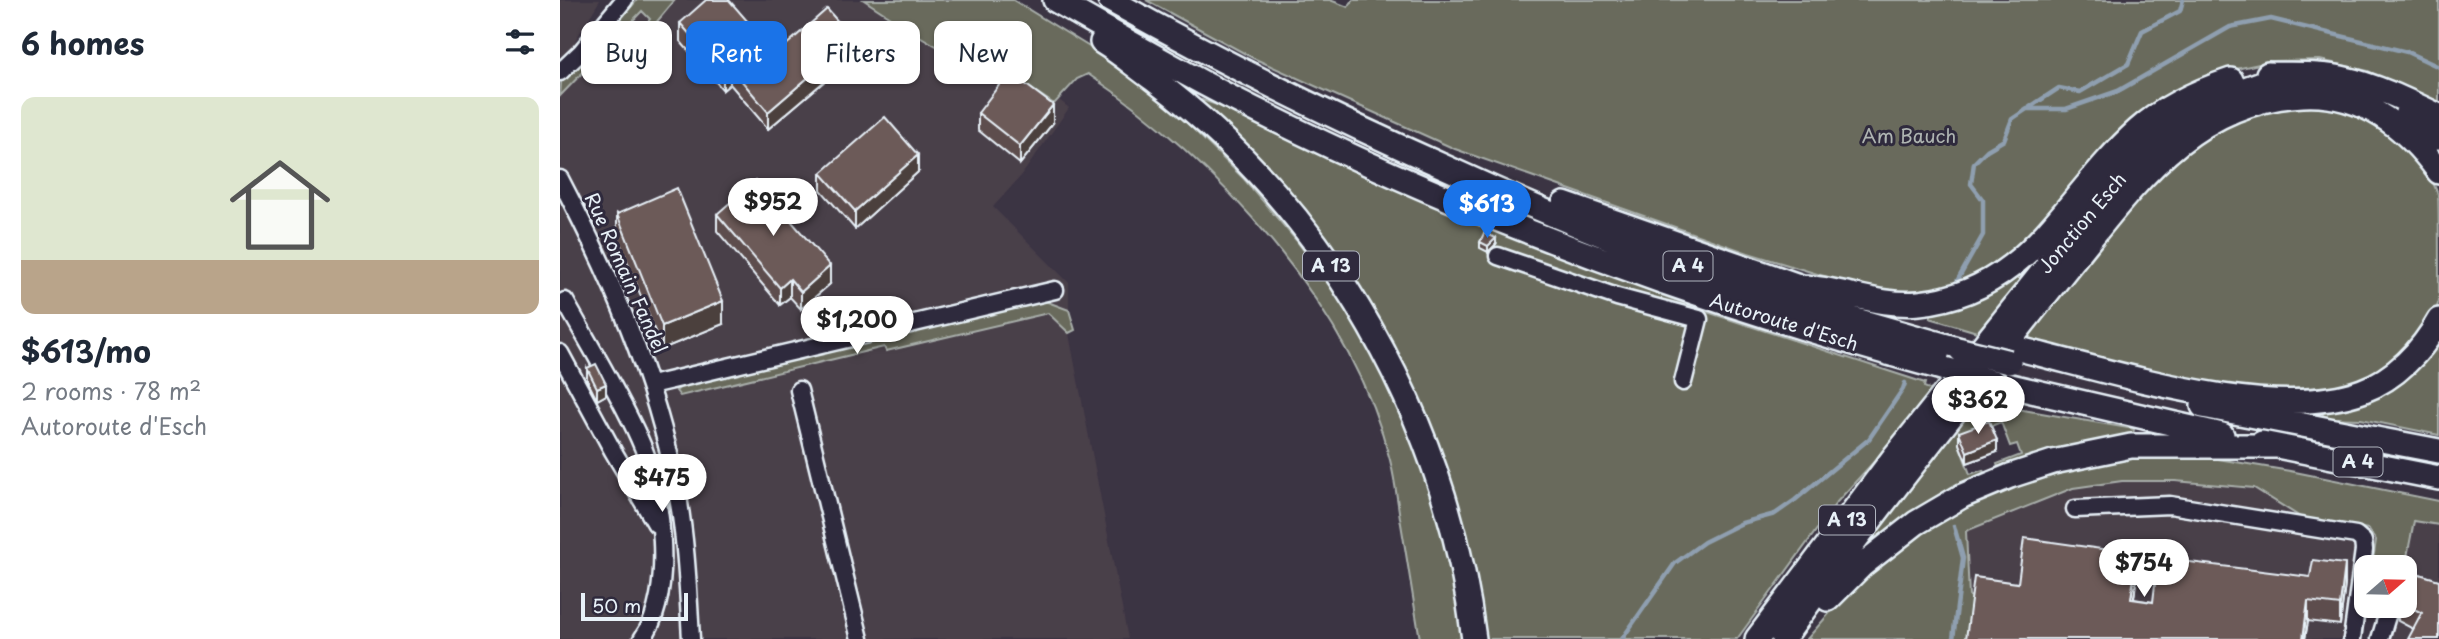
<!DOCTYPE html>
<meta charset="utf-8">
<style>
body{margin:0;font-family:"Playpen Sans",sans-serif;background:#f2f2f3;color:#1f2937;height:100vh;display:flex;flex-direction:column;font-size:26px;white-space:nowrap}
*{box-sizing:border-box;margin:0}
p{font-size:23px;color:#747a83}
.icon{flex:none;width:38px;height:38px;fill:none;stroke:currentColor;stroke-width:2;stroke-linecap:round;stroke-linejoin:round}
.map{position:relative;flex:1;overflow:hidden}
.drawer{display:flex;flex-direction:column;background:#fff;width:560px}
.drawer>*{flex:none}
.banner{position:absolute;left:21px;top:21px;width:665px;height:63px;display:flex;gap:14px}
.needle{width:46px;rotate:70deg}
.controls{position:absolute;left:1794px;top:555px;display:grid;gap:14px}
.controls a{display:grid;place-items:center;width:63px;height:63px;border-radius:14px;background:#fff;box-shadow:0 2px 5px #0004;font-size:35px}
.scale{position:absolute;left:21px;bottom:18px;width:107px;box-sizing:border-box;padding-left:7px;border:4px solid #e8f1f8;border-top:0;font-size:19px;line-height:24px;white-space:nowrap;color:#e8f1f8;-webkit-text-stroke:5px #2f2a3d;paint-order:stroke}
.price{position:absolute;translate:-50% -60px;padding:0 16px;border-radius:24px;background:#fff;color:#222;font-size:23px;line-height:46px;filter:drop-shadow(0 2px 4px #0008)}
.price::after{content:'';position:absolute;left:50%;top:42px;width:21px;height:16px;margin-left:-10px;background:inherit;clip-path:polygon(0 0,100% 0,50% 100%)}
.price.current{background:#1a73e8;color:#fff}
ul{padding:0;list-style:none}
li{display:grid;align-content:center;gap:14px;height:371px;padding:0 21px}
li span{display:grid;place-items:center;height:217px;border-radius:14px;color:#555}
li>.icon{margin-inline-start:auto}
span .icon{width:126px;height:126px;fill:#fffc;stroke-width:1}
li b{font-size:30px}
h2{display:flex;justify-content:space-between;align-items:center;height:84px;padding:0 21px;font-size:30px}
.tag{padding:0 24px;border-radius:14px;background:#fff;box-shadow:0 2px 5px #0004;font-size:24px;line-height:63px}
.tag.current{background:#1a73e8;color:#fff}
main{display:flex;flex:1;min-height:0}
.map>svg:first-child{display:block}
.built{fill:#4a3f4a}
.green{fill:#696b5c;stroke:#a8aeaa;stroke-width:2}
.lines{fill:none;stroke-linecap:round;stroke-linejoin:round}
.stream{stroke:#8f9fb0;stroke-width:4.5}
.minor-casing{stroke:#e8f1f8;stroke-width:21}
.highway-casing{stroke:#e8f1f8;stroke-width:28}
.minor{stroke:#2f2a3d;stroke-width:16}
.highway{stroke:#2f2a3d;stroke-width:23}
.highway-bridge-casing{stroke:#e8f1f8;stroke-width:28;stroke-linecap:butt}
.highway-bridge{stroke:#2f2a3d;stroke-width:23}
.wall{fill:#5d4d4d;stroke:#e8f1f8;stroke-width:2}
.shaded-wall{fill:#4c3f3e;stroke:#e8f1f8;stroke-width:2}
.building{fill:#6c5a59;stroke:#e8f1f8;stroke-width:2}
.labels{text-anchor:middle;stroke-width:6;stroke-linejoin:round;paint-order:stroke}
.shield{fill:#2f2a3d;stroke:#b0b5c0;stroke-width:2}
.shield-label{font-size:18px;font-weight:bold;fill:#e8f1f8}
.park-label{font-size:19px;fill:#afb5b2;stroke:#2f2a3d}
.street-label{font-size:19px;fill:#e8f1f8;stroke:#2f2a3d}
</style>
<main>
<section class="drawer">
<h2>6 homes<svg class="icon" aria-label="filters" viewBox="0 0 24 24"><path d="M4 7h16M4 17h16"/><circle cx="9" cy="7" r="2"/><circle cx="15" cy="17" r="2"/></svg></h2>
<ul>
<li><span style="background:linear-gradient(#dfe7d0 75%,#b9a48a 0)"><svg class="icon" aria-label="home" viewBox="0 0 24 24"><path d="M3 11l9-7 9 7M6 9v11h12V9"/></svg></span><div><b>$613/mo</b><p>2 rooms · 78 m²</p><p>Autoroute d'Esch</p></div></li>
</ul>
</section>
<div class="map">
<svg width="1879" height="639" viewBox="0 0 1879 639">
<rect width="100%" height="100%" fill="#3b3443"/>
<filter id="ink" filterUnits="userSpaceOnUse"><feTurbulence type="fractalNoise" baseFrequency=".0143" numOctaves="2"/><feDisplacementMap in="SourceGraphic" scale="14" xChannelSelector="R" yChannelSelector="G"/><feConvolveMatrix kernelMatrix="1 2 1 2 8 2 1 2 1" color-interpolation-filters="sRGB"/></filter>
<g filter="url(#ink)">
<path class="built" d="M0 0H40L15 41H18L52 0H77L43 40 0 83Z
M115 0H304L356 34 448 89 456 78 494 103 498 99 509 108 461 176 433 207 509 283V310L515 330 509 334 568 639H0V96L82 10 90 19V30Z
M1561 481H1615L1694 488 1742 518 1808 529 1816 540 1812 567H1806L1807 606 1803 639H1408L1406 531 1513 488Z
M1854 521 1879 525V639H1814L1823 606H1844L1845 567Z"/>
<path class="green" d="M77 0H115L90 30 86 24 90 19 82 11 0 96 1 82 43 40Z
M304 0H453L544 56 618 114 684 179 736 240 779 298 816 362 849 433 877 510 901 602 905 639H860C853 599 847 558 840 518 837 499 835 479 830 460 792 308 656 159 528 74L517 79 494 104 457 79 449 89 356 34Z
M586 0H770L788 7 793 0H1879V105L1808 71 1760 60 1713 61 1667 71 1465 243 1412 280 1361 293H1328L1287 283 1188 253 895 149 693 58Z
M642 100 666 108 835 189 900 217 1141 310 1365 383 1364 387 1374 391 1342 431 1277 502 1177 639H925C906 491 847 344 755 226 721 182 682 143 643 104Z
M1756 104C1790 113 1816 118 1843 142 1857 154 1872 177 1878 195 1879 203 1879 292 1879 301 1869 340 1807 386 1768 393 1737 398 1704 394 1673 389 1601 379 1530 360 1460 344L1578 196 1634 143 1697 111Z
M1502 224 1480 260 1417 332 1370 318 1374 307Z
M485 301 509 310 515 330 509 333 488 313 326 351 324 347 120 396 116 391 122 386Z
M1879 334V435L1801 419 1762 418 1765 405Z
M1411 401 1574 429 1572 441 1440 472 1437 464 1461 455 1457 444 1450 446 1441 422 1426 428 1399 444 1410 474 1423 470 1426 478 1291 559Z
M1572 456 1652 458 1730 471 1879 501V525L1854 521 1845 567H1812L1816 540 1808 529 1742 518 1694 488 1615 481H1562L1513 488 1406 531 1409 596 1414 597 1408 639H1247L1286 594 1333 550 1405 504 1496 469Z"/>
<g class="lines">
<path class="stream" d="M1470 107 1499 88 1520 92 1568 64 1582 31 1620 11 1623 0
M1396 283 1423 235V200L1411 184 1414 163 1427 150 1444 140 1452 119 1467 109H1506L1558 91 1670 27 1711 19 1847 52 1879 67
M1062 639 1115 563 1144 542 1182 523 1215 514 1235 500 1309 439 1343 389 1345 383
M1393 639 1403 558 1394 526"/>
<g class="minor-casing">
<path id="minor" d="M0 72 21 52 64 0
M0 179C51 277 95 377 116 486 126 537 128 588 131 639
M938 256 1057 297 1139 319 1123 382
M0 304 5 301C30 346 58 391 79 438 102 487 116 593 82 639
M0 353 53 451 96 524
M91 385 495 290
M239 390 300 639
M1515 509 1610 505 1796 535 1803 541 1804 550 1792 639
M1844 585 1851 581 1879 591
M1820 639 1830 606"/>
</g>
<g class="highway-casing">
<path id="highway" d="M495 0C553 33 611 67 670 97 898 214 1139 302 1385 369
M550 0C663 63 778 120 896 172 964 203 1032 232 1102 258 1200 293 1301 322 1401 350
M542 42C560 53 576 67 593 79 770 212 887 420 914 639
M1708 74C1733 75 1756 73 1781 78 1815 85 1848 101 1879 116
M1847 113 1866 125 1879 138
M1004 204 1256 292
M1243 287C1283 289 1319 307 1359 303 1470 292 1504 196 1578 130 1604 107 1638 91 1671 80
M1459 349C1551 371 1712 424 1802 391 1835 379 1862 351 1879 320
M1433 382 1662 435
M1643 406 1879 451
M1702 443 1879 478
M1268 599 1301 566 1356 523 1402 496 1450 476 1493 462 1571 446H1717
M1197 639 1334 457 1557 179C1586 149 1618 120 1656 101 1677 90 1701 85 1722 75
M1223 639C1287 548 1356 461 1424 374 1455 333 1487 293 1519 253 1580 177 1637 100 1743 95 1803 92 1846 127 1879 172"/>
</g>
<use href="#minor" class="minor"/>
<use href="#highway" class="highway"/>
<g class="highway-bridge-casing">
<path id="highway-bridge" d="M1401 350 1449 362
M1385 369 1433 382"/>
</g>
<use href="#highway-bridge" class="highway-bridge"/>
</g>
<path class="wall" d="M120 23 216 54 293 57 208 129 170 84 163 90 120 41Z
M418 113 493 123 460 164 418 130Z
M358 172 295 229 261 190V173Z
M57 214 163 324 102 349 57 236Z
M157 214 270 284 241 309 230 297 220 305 157 231Z
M920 242 936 244 928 252 920 248Z
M27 368 46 395 37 400 27 380Z
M1399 432 1437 452 1407 463 1399 444Z
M1577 574 1574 599 1593 602 1785 584 1780 625 1748 621 1745 639 1458 583Z
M1879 580 1853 629 1838 621V606H1844V589Z"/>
<path class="shaded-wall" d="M293 39V57L208 129V112Z
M170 67V84L163 90V73Z
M493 105V123L460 164V146Z
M358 155V172L295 229V211Z
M936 238V244L928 252V246Z
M270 266V284L241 309V292Z
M230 279V297L220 305V288Z
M163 301V324L102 349V326Z
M46 384V395L37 400V388Z
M1437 440V452L1407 463V452Z
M1577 554V574L1571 619V599Z
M1785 564V584L1780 625V605Z
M1748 601V621L1745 639H1743Z"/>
<path class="building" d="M146 0H169L216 54 267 9 293 39 208 112 170 67 163 73 120 23Z
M449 72 493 105 460 146 418 113Z
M325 117 358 155 295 211 261 173Z
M196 180 270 266 241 292 230 279 220 288 157 214Z
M117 188 163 301 102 326 57 214Z
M924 233 936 238 928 246 920 242Z
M36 364 46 384 37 388 27 368Z
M1429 421 1437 440 1407 452 1399 432Z
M1464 538 1577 554 1571 599 1593 602 1598 558 1750 577 1753 560 1785 564 1780 605 1748 601 1743 639H1406L1414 577 1458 583Z
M1853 572 1879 580V639H1848L1862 613 1844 604V589Z"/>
</g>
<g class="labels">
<g class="shield">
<rect x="743" y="251.5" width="56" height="29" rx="5"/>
<rect x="1103.5" y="251.5" width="49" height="29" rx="5"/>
<rect x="1773.5" y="447.5" width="49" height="29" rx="5"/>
<rect x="1259" y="505.5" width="56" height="29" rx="5"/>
</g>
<g class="shield-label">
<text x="771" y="272">A 13</text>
<text x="1128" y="272">A 4</text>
<text x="1798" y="468">A 4</text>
<text x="1287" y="526">A 13</text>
</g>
<g class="park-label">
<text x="1349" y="143">Am Bauch</text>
</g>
<g class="street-label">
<text transform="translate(1522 223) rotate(-50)" y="7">Jonction Esch</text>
<text transform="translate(66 273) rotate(66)" y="7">Rue Romain Fandel</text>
<text transform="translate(1224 322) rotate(17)" y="7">Autoroute d'Esch</text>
</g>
</g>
</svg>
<div class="controls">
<a><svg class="needle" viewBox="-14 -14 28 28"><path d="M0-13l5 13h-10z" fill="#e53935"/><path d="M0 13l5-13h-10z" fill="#747a83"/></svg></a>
</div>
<div class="scale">50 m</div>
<b class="price" style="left:213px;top:238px">$952</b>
<b class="price current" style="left:927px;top:240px">$613</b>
<b class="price" style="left:297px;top:356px">$1,200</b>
<b class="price" style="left:1418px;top:436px">$362</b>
<b class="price" style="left:102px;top:514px">$475</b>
<b class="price" style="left:1584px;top:599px">$754</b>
<div class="banner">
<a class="tag">Buy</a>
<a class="tag current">Rent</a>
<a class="tag">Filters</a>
<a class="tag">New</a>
</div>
</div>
</main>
